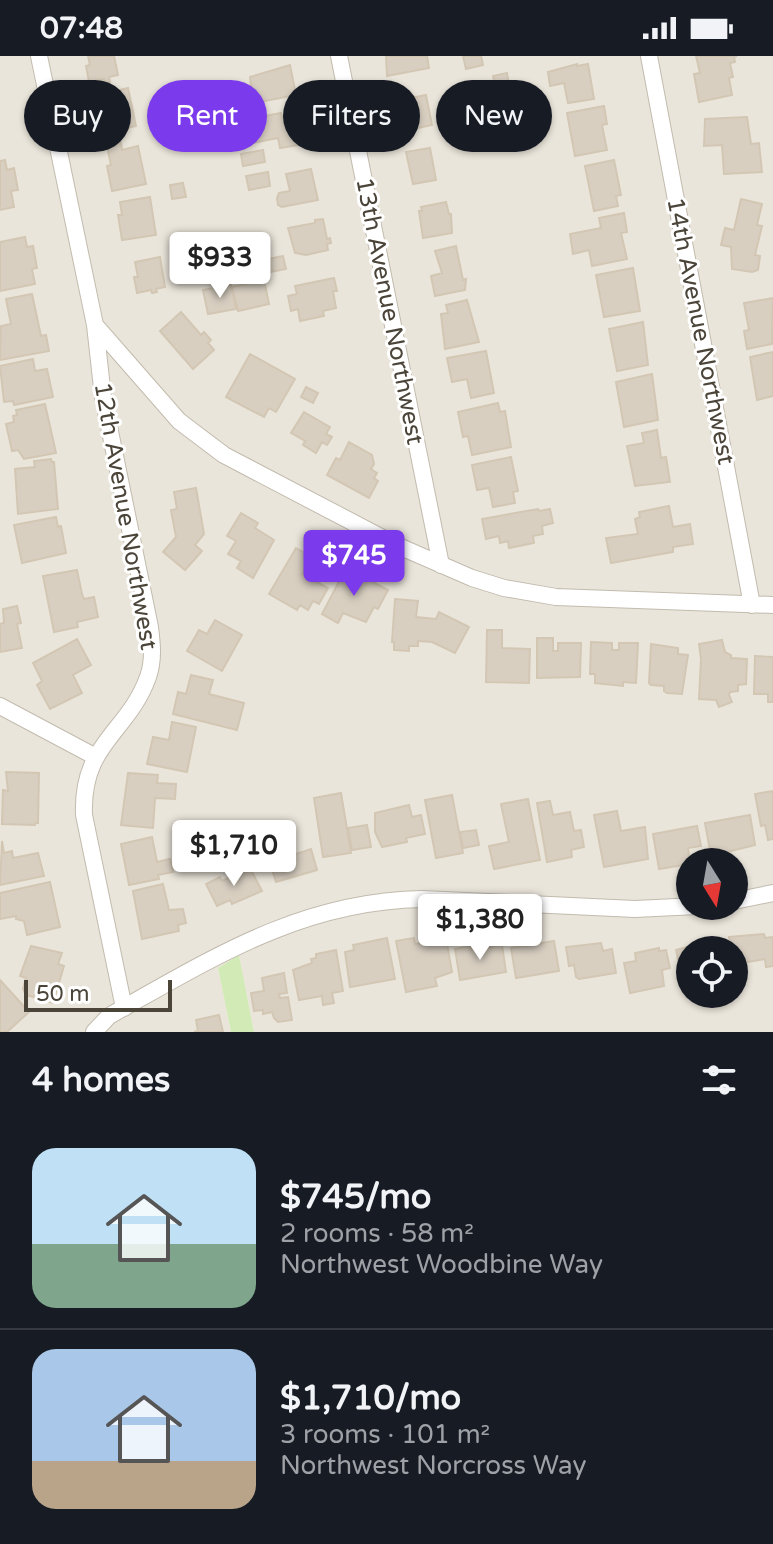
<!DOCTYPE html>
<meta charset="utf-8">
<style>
body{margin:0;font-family:"Varela Round",sans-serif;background:#20242c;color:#f1f3f6;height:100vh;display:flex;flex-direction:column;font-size:30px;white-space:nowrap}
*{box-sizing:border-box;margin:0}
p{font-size:26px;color:#9ea1a6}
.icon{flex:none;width:44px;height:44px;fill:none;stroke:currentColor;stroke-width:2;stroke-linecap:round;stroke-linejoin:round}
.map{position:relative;height:976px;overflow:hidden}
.panel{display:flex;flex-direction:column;background:#171b24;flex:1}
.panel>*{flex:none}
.hud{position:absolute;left:24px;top:24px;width:726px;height:72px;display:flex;gap:16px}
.needle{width:52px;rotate:169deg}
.fabs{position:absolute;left:676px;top:792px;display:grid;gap:16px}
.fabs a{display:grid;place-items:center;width:72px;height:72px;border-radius:50%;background:#171b24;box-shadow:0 2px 6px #0004;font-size:40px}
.scale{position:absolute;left:24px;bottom:20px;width:148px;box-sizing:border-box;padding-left:8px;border:4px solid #4b4439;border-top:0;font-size:22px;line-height:28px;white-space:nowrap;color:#4b4439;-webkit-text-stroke:6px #fff;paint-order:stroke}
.price{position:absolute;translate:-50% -68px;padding:0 18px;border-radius:8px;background:#fff;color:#222;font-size:26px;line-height:52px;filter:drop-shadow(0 2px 4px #0008)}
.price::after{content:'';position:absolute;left:50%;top:48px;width:24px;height:18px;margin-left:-12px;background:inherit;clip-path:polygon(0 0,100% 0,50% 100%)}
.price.current{background:#7c3aed;color:#fff}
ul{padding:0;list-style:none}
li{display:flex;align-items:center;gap:24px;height:200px;padding:0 32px}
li+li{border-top:2px solid #363941}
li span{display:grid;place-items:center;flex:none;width:224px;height:160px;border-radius:24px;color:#555}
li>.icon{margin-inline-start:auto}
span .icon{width:96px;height:96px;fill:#fffc;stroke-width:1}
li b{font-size:34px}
h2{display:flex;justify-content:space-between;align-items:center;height:96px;padding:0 32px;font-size:34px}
.chip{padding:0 28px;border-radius:36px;background:#171b24;box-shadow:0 2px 6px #0004;font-size:28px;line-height:72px}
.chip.current{background:#7c3aed;color:#fff}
.status{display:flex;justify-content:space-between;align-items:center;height:56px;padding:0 40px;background:#171b24;direction:ltr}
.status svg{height:22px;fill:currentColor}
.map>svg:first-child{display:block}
.residential{fill:#eae5da;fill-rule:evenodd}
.green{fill:#d2eab5}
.building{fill:#d8cfc1;stroke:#d3c7b4;stroke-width:2}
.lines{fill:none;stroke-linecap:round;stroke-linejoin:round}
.street-casing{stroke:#c2bbae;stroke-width:18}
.street{stroke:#fff;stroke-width:16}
.labels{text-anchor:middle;stroke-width:6;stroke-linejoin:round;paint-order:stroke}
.street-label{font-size:24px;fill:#4b4439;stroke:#fff}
</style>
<div class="status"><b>07:48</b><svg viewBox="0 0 49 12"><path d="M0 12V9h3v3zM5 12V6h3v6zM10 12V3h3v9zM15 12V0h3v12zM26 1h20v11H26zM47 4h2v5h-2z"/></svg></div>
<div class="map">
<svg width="773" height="976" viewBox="0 0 773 976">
<rect width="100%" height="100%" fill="#f6f3ec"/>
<path class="residential" d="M0 0H773V976H254L239 899 218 912 231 976H0ZM690 806H734V850H690ZM690 894H734V938H690Z"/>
<path class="green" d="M239 899 254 976H231L218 912Z"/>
<path class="building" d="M88 0H114L118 19 109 21 110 26 105 27 104 23 89 26 86 10 90 9Z
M386 0H427L429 12 387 20Z
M463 0H481L483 9 466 13Z
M696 0H737L734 1 735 6 730 7 733 21 729 22 732 39 699 46 694 18 700 17Z
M577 8V10L588 8 594 43 568 47 564 27 550 30 548 16Z
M290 9 296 39 260 46 252 40 250 21Z
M507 17 511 38 498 41 493 20Z
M128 32 136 70 98 78 94 61 103 59 99 39Z
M426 39 432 69 403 75 400 60 404 59 401 44Z
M604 50 607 68 602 69 607 94 575 100 567 57Z
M281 57 282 62 299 59 305 88 280 92 278 82 253 87 249 63Z
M747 61 751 88 759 87 762 116 724 118 722 89 704 90 705 63Z
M121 87 122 94 138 90 146 128 112 135 107 110 111 109 107 90Z
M430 92 436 124 413 128 406 96Z
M263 94 265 106 243 110 241 98Z
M5 104 7 114 14 112 18 134 11 135 14 151 0 154V105Z
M614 104 621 139 616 140 618 150 594 155 585 110Z
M311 113 318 144 282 151 278 149 277 142 279 137 290 135 286 118Z
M268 116 270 130 249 134 246 120Z
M183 127 186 141 172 143 170 129Z
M150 141 156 179 122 184 118 159H122L120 146Z
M741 143 762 148 757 169 762 170 755 199 760 200 758 214 752 216 732 213 731 191 721 189 725 172 734 174Z
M446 146 449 158H451L452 177 423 182 419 155H422L421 151Z
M624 157 627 176 621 177 627 203 592 210 589 194 573 198 570 178 601 172 599 162Z
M323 163 327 183 330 182 331 187 327 188 328 194 306 199 295 197 288 172 315 167V164Z
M25 181 27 191 33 190 37 212 32 213 35 228 0 235V186Z
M456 190 463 224 466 223 465 234 435 240 431 220 442 217 435 195Z
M283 200 286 213 265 217 263 204Z
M160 201 165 231 156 233 157 236 152 237 151 234 137 237 134 221H138L135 206Z
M633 212 640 255 604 261 596 219Z
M334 222 337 235H333L336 252 323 255 324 260 300 265 298 253 291 255 288 240 297 238 295 230Z
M264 224 269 248 238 255 232 231Z
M231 229 236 253 208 258 203 234Z
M32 238 41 280 46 279 49 295 0 304 1 270 11 268 6 243Z
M773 242 772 288 747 293 744 275 749 274 744 247Z
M467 244 479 286 445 293 441 258 448 257 446 249Z
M181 256 201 279 204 276 211 284 208 287 214 294 193 313 160 275Z
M643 266 648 309 617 315 609 273Z
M486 295 494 337 471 342 467 323 452 326 447 302Z
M773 296V340L757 344 750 301Z
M250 298 295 323 276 356 269 352 264 361 226 341Z
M33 303 35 315 47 313 53 341 14 349 13 345 4 346 0 310Z
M652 318 658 364 624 371 616 326Z
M306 331 318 337 313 347 301 341Z
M498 347 500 356 505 355 511 391 472 399 468 380 463 381 458 356Z
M45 348 56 397 24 403 18 394 12 395 6 368 14 366 13 360 17 359 16 354Z
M304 356 330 371 326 378 332 381 327 389 322 386 316 397 303 389 305 385 291 377Z
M657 374 661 402 666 401 670 426 635 430 627 390 644 387 642 377Z
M349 386 372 399 374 408 371 413 377 417 374 422 378 425 369 442 327 419 336 402 340 404Z
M511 401 518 435 513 436 515 447 493 451 489 432 477 434 472 409Z
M51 403 52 406H54L58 453 18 458 15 413 35 411 34 405Z
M196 432 204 478 195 489 202 495 185 514 163 496 176 481 171 454 177 453 174 436Z
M669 450 673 471 690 468 693 488 673 491V496L611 507 606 482 638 478 635 463 640 461 639 456Z
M538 453 539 455 550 453 553 467 542 470 543 478 533 480 534 487 509 492 508 485 500 487 499 480 486 483 482 463Z
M241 457 258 467 255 472 274 484 253 522 237 512 241 505 228 498 236 485 227 480Z
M56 461 58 471 61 470 66 497 22 507 14 469Z
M296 492 312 501 302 518 328 532 319 548 313 545 308 554 300 549 297 554 269 538Z
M346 512 388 534 378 553 374 551 366 566 343 557 338 567 322 558Z
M77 514 82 538 84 543 94 541 98 561 77 566 78 571 54 576 43 520Z
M395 543 418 545 416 561 436 563 439 556 469 571 455 597 432 586 418 585V590H409V595L394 594V586H392Z
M17 550 21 567 17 568 22 592 0 596V568L4 567 3 553Z
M215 564 242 579 222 615 187 595 199 574 207 578Z
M487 574H502V592L530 593 529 627 486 626Z
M537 582H553V595H558V587H581L580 621 537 622Z
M77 583 91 609 73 619 82 637 50 653 37 629 42 625 33 607Z
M722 584 725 596 731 599V602L747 603 746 628 738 629V635L730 636 729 639 732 646 719 651 716 644 699 643 701 603 699 588Z
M591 586 612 587V594H619V587H638L636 627 623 626V630L595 627V618H590Z
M651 588 678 592V598L688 599 682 638 667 637 664 635V630L651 629 649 627Z
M755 600 773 601V646H768V638H754Z
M191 619 213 624 209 638 244 647 237 674 173 658 178 636 186 638Z
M172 666 196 671 187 716 147 708 153 681 169 684Z
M6 716 39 717 38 767H35V769L2 768 3 734 8 735Z
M128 717 158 719 157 727 176 728 175 743 155 742 153 772 121 769Z
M773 735V783L768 784 765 769 761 770 755 738Z
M341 737 351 797 323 801 314 742Z
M452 739 463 797 436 802 425 744Z
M528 743 540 804 494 813 489 790 509 786 501 748Z
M550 745 553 759 570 756 574 775 581 774 584 791 571 794 572 801 547 806 537 747Z
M409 749 412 761 421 759 425 778 406 782 407 786 382 791 375 776V757Z
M617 755 621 775 645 771 648 803 604 811 594 759Z
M750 759 755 789 711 800 705 767Z
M367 769 371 791 352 794 348 772Z
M697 770 701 790 688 792 690 808 659 813 653 778Z
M282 774 290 800 311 793 317 814 276 826 262 781Z
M476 774 479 789 463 792 460 776Z
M152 781 157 806 170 803 173 816 158 819 159 823 129 829 121 788Z
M2 785 4 797 12 795 13 802 38 797 44 820 0 829Z
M250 812 262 835 232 848 230 844 217 850 206 828 220 821 222 825Z
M50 826 60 871 27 879 24 865 16 863V860L0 863V837Z
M163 828 169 854 183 853 186 867 178 869 179 875 142 883 133 835Z
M764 878 765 882 773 881V910L766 911 765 903 741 907 739 899 734 900V894H731L729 881Z
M387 882 395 923 350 931 345 896 354 894 353 889Z
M414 882 415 888 446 882 452 916 435 922 437 930 406 936 396 885Z
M554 885 559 915 516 922 511 892Z
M601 887 603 895 612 893 616 917 579 923 576 921 574 909 569 910 566 891Z
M703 887 704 894H690L689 928 686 916 683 917 680 912 676 894Z
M502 889 506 916 460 924 455 893 470 890 471 894Z
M31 890 62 897 58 908 64 910 53 947 26 939 23 933 26 922 20 920Z
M659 892V895L666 894 670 912 662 914 664 930 630 937 624 907 636 905 635 897Z
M336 894 343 935 332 937 334 947 323 949 322 940 299 944 293 914 312 907 311 903 316 902V898Z
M284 917 287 937 279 938 280 942 288 941 292 964 278 966 274 962 272 956 263 958V954L254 955 251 937 264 935 262 922Z
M0 924 29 956 7 976H0Z
M219 959 223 976H194L198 975 196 964Z"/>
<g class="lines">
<g class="street-casing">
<path id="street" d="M39 0 95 269 103 341 150 571C152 587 154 604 148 621 128 677 81 687 84 759L124 952
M339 0 441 509
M649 0 752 549
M95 269 179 365 224 399 396 489 472 522 504 532 556 541 773 549
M0 650 94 700
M734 845 773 837
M94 976 109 960C211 903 301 845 422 843L635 853 697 850"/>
</g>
<use href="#street" class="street"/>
</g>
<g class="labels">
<g class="street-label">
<text transform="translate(390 255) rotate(79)" y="8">13th Avenue Northwest</text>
<text transform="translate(701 275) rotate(79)" y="8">14th Avenue Northwest</text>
<text transform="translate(126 460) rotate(80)" y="8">12th Avenue Northwest</text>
</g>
</g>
</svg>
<div class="fabs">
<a><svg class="needle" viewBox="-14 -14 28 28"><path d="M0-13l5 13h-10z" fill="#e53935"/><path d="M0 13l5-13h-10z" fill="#9ea1a6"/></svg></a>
<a><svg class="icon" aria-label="locate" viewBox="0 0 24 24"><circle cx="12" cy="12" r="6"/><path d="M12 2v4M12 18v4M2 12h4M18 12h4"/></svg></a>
</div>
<div class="scale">50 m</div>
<b class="price" style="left:220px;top:244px">$933</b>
<b class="price current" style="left:354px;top:542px">$745</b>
<b class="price" style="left:234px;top:832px">$1,710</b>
<b class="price" style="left:480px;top:906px">$1,380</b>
<div class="hud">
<a class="chip">Buy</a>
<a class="chip current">Rent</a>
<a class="chip">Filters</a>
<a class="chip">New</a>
</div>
</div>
<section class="panel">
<h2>4 homes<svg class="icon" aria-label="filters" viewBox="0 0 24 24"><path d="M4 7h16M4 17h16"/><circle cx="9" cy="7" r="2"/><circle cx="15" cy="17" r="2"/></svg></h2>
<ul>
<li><span style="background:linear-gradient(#bfe0f5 60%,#7fa58c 0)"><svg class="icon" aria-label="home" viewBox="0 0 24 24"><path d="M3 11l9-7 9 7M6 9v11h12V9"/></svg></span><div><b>$745/mo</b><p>2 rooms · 58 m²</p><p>Northwest Woodbine Way</p></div></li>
<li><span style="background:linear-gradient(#a9c7e8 70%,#b9a48a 0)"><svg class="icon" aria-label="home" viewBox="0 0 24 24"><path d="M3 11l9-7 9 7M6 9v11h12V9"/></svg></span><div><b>$1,710/mo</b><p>3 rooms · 101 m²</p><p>Northwest Norcross Way</p></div></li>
</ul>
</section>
